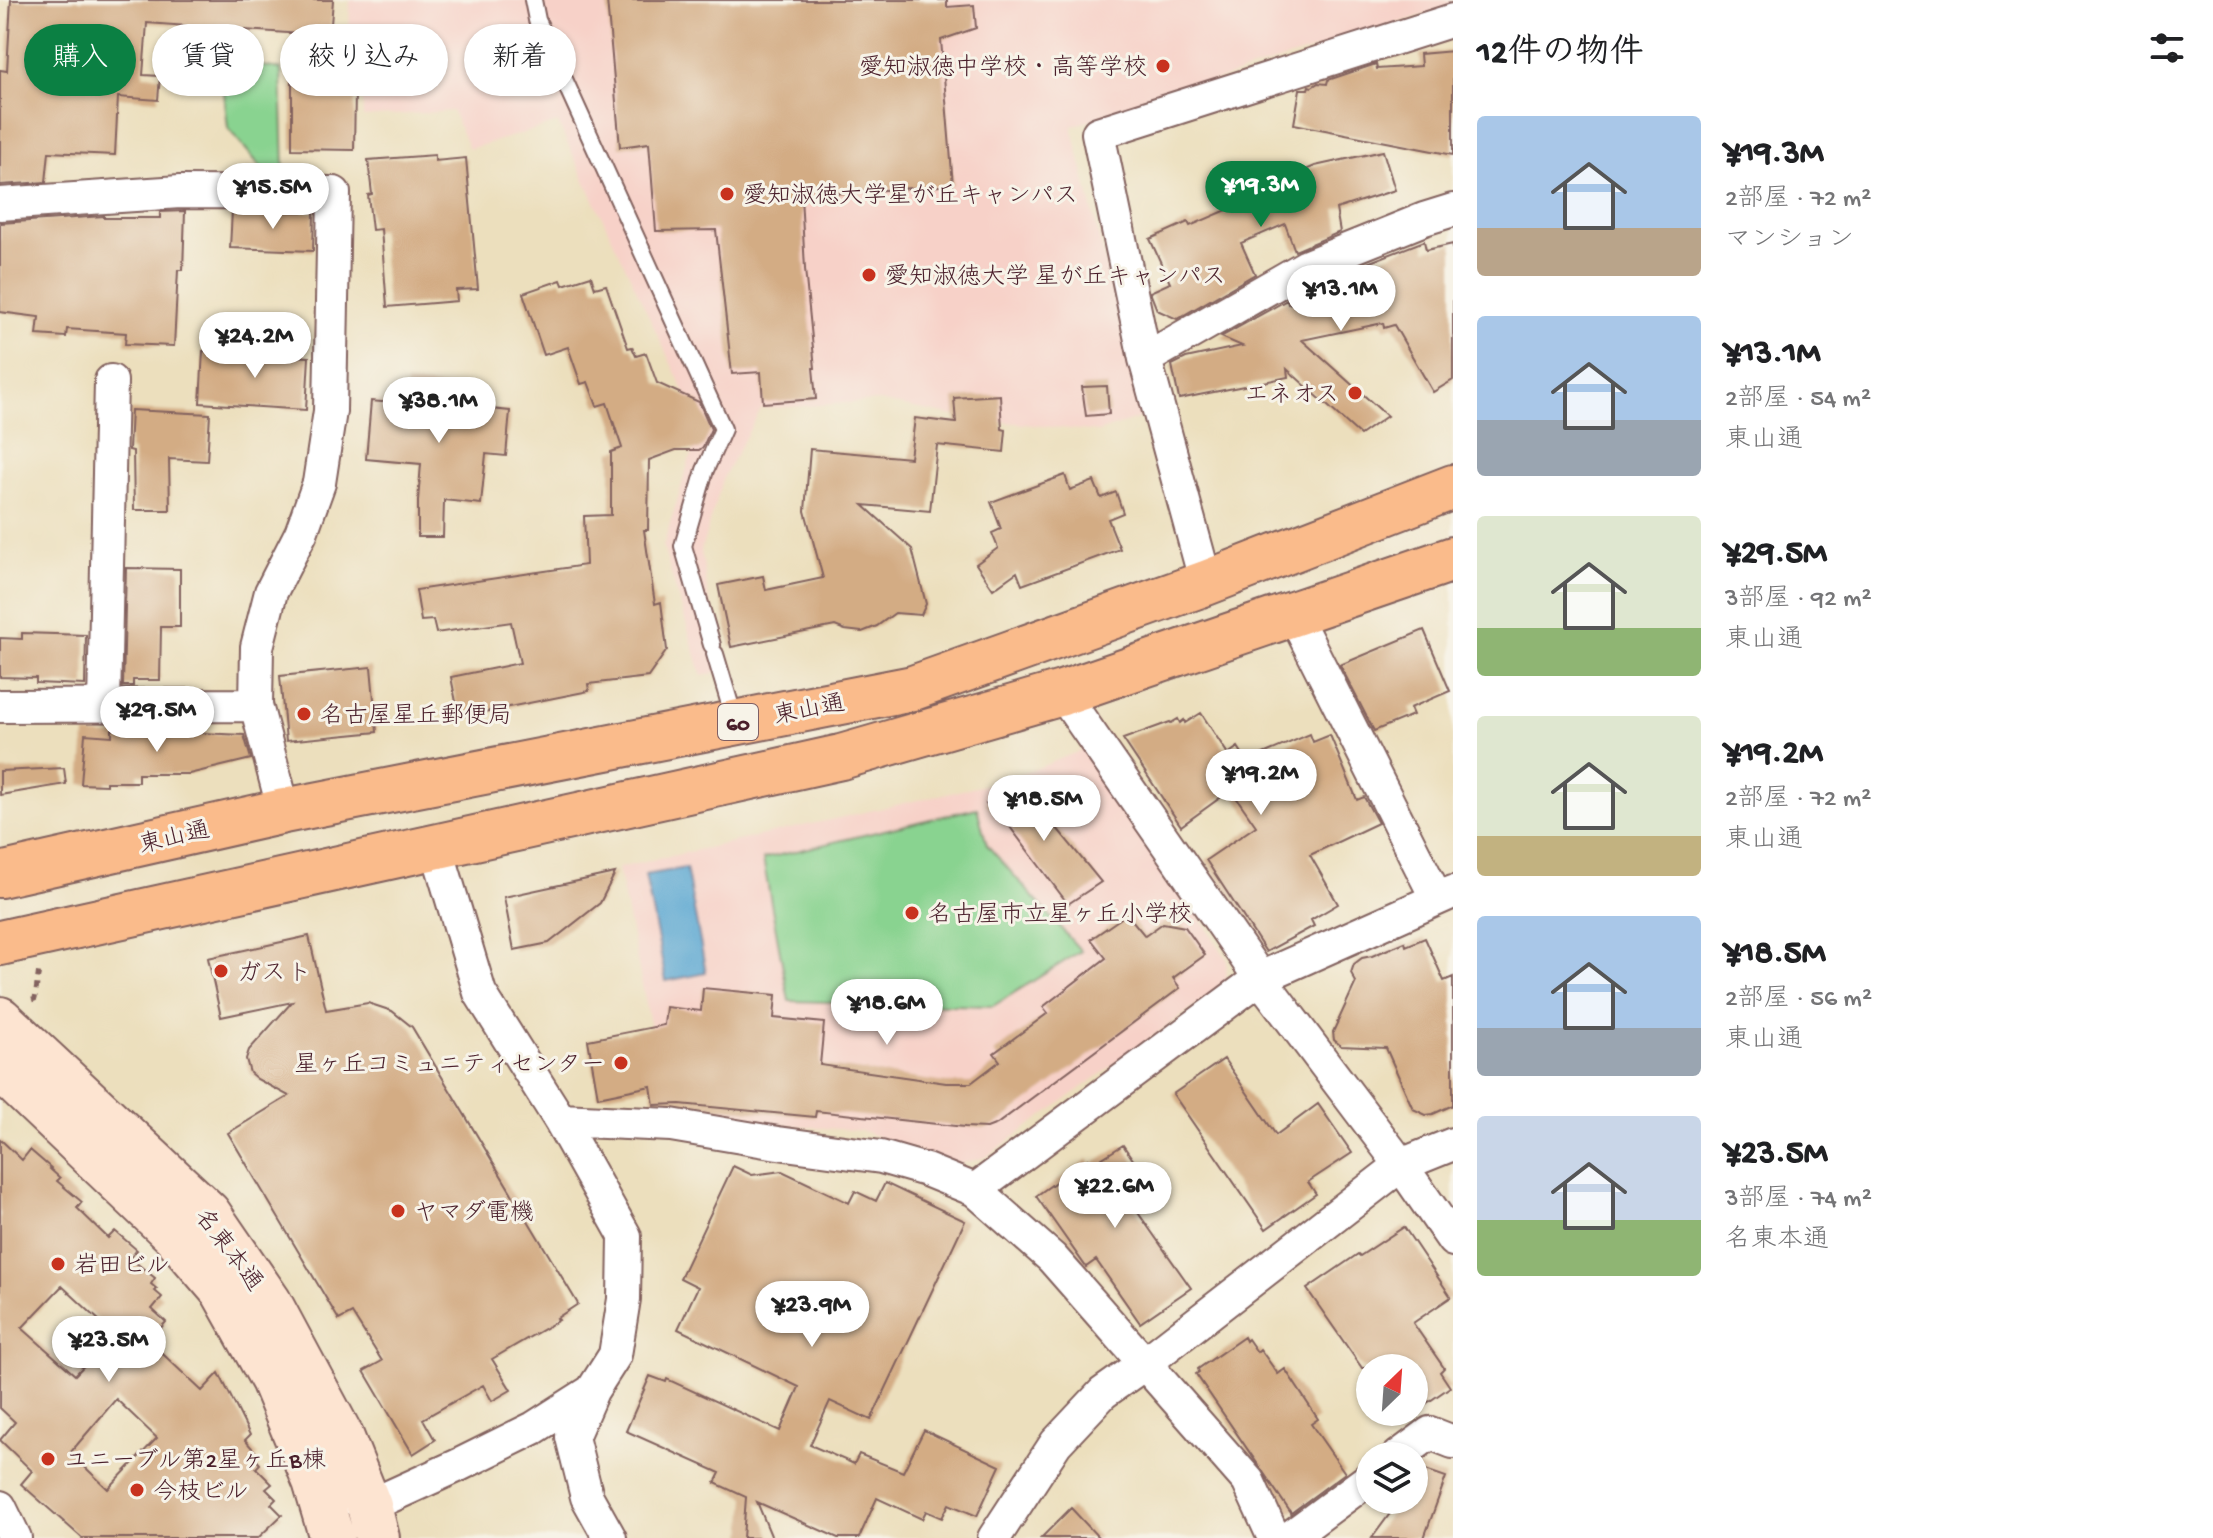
<!DOCTYPE html>
<html lang="ja">
<meta charset="utf-8">
<style>
body{margin:0;font-family:"Gochi Hand","Klee One",sans-serif;background:#f6f6f6;color:#202124;height:100vh;display:flex;flex-direction:column;font-size:30px;white-space:nowrap}
*{box-sizing:border-box;margin:0}
p{font-size:26px;color:#757577}
.icon{flex:none;width:44px;height:44px;fill:none;stroke:currentColor;stroke-width:2;stroke-linecap:round;stroke-linejoin:round}
.map{position:relative;flex:1;overflow:hidden}
.panel{display:flex;flex-direction:column;background:#fff;width:760px}
.panel>*{flex:none}
.top-card{position:absolute;left:24px;top:24px;width:760px;height:72px;display:flex;gap:16px}
.needle{width:52px;rotate:25deg}
.fabs{position:absolute;left:1356px;top:1354px;display:grid;gap:16px}
.fabs a{display:grid;place-items:center;width:72px;height:72px;border-radius:50%;background:#fff;box-shadow:0 2px 6px #0004;font-size:40px}
.price{position:absolute;translate:-50% -68px;padding:0 18px;border-radius:28px;background:#fff;color:#222;font-size:26px;line-height:52px;filter:drop-shadow(0 2px 4px #0008)}
.price::after{content:'';position:absolute;left:50%;top:48px;width:24px;height:18px;margin-left:-12px;background:inherit;clip-path:polygon(0 0,100% 0,50% 100%)}
.price.on{background:#0b8043;color:#fff}
ul{padding:0;list-style:none}
li{display:flex;align-items:center;gap:24px;height:200px;padding:0 24px}
li span{display:grid;place-items:center;flex:none;width:224px;height:160px;border-radius:8px;color:#555}
li>.icon{margin-inline-start:auto}
span .icon{width:96px;height:96px;fill:#fffc;stroke-width:1}
li b{font-size:34px}
h2{display:flex;justify-content:space-between;align-items:center;height:96px;padding:0 24px;font-size:34px}
.pill{padding:0 28px;border-radius:36px;background:#fff;box-shadow:0 2px 6px #0004;font-size:28px;line-height:72px}
.pill.on{background:#0b8043;color:#fff}
main{display:flex;flex:1;min-height:0}
.map>svg:first-child{display:block}
.built{fill:#f7d1c8}
.green{fill:#89d390;stroke:#6a795e;stroke-width:2}
.water{fill:#57a5d1;stroke:#50627e;stroke-width:2}
.building{fill:#d3ac84;fill-rule:evenodd}
.lines{fill:none;stroke-linecap:round;stroke-linejoin:round}
.service-casing{stroke:#83625e;stroke-width:20}
.minor-casing{stroke:#83625e;stroke-width:36}
.secondary-casing{stroke:#83625e;stroke-width:48}
.primary-casing{stroke:#83625e;stroke-width:48}
.path{stroke:#83625e;stroke-width:5;stroke-dasharray:6 6;stroke-linecap:butt}
.service{stroke:#fff;stroke-width:16}
.minor{stroke:#fff;stroke-width:32}
.secondary{stroke:#fde4d1;stroke-width:44}
.primary{stroke:#fabb8b;stroke-width:44}
.poi-dot{fill:#c8321e;stroke:#f7f3e8;stroke-width:3}
.labels{text-anchor:middle;stroke-width:6;stroke-linejoin:round;paint-order:stroke}
.shield{fill:#f7f3e8;stroke:#7e5f64;stroke-width:2}
.shield-label{font-size:22px;font-weight:bold;fill:#4a1f2b}
.poi-label{font-size:24px;fill:#4a1f2b;stroke:#f7f3e8;text-anchor:start}
.street-label{font-size:24px;fill:#4a1f2b;stroke:#f7f3e8}
</style>
<main>
<div class="map">
<svg width="1453" height="1538" viewBox="0 0 1453 1538">
<rect width="100%" height="100%" fill="#f7f3e8"/>
<filter id="ink" filterUnits="userSpaceOnUse"><feTurbulence type="fractalNoise" baseFrequency=".0125" numOctaves="2"/><feDisplacementMap in="SourceGraphic" scale="16" xChannelSelector="R" yChannelSelector="G"/><feConvolveMatrix kernelMatrix="1 2 1 2 8 2 1 2 1" color-interpolation-filters="sRGB"/></filter>
<filter id="wash" filterUnits="userSpaceOnUse"><feTurbulence type="fractalNoise" baseFrequency=".006" numOctaves="4" result="noise"/><feDisplacementMap in="SourceGraphic" scale="32" xChannelSelector="R" yChannelSelector="G"/><feGaussianBlur stdDeviation="1.8" result="paint"/><feColorMatrix in="noise" values="0 0 0 0 0 0 0 0 0 0 0 0 0 0 0 0 0 1.4 0 .05"/><feComposite in="paint" operator="in"/></filter>
<g filter="url(#wash)">
<rect width="100%" height="100%" fill="#ecdfbd"/>
<path class="built" d="M350 0H1453V6L1072 126 1143 417 1098 432 959 417 879 401 761 409 724 476 701 550 709 600 730 670 702 676 663 547 700 425 558 123 469 149 452 111 363 117 362 75H348Z
M1089 747 1227 959 1226 984 986 1157 956 1165 862 1131 669 1116 618 868 1011 779Z"/>
<path class="green" d="M241 63 281 69 284 171 265 172 228 128 223 83Z
M977 808 987 845 1081 951 993 1006 789 1001 763 859Z"/>
<path class="water" d="M686 868 706 973 666 981 645 875Z"/>
<g id="blocks">
<path class="building" d="M11 0H333L330 36 147 23 143 75 160 76 158 100 118 97 115 155 49 152 46 182 0 185V70L7 71Z
M607 0H947V7L974 5 976 28 941 40 953 185 801 196 805 269 815 368H813L816 399 763 403 761 372 732 374 716 230 656 231 649 143 620 147Z
M1453 51V155L1294 124 1300 89H1308L1309 86 1312 87 1318 83 1327 84 1328 80 1376 64 1377 69 1421 66 1420 54Z
M292 76H329L328 91 355 92 354 150 292 149Z
M1383 151 1395 190 1336 209 1340 232 1295 251 1285 224 1241 243 1255 274 1177 319 1157 310 1150 292 1170 283 1150 239 1188 222 1190 226 1248 201 1246 196 1315 166Z
M435 155V161L466 158 478 289 456 290 457 301 387 307 381 229 372 230 368 195 372 194 368 160Z
M185 211 183 270H178L174 346 125 344 126 333 67 329 66 337 37 335 39 317 0 312V223L104 216V218H160V212Z
M232 211 314 212 313 251 230 248Z
M1424 241 1426 250 1453 244V380L1433 392 1394 325 1384 328 1383 323 1302 340 1387 416 1360 435 1287 369 1288 377 1179 399 1172 365 1186 358 1242 346 1221 337 1287 300 1288 304 1340 291 1337 275Z
M591 276 595 288 606 285 628 348 632 347 636 356 646 353 657 383 699 402 711 429 703 447 699 450H676L649 460 648 530H644L655 604 661 602 667 650 648 677 588 684 589 691 459 717 451 677 520 663 511 622 436 633 433 620 421 621 416 590 586 565 584 516 611 515V452L622 448 607 403 597 406 588 382 581 384 568 347 544 355 523 293 561 280 563 285Z
M203 351 309 357 306 410 200 403Z
M406 383 472 389 471 407 510 411 506 456 486 454 481 504 444 500 443 537H418V501L421 464 366 459 371 401 404 404Z
M1107 386 1109 414 1086 416 1082 387Z
M1000 395 1002 429 1006 430 1004 452 937 445 930 511 863 505 912 549 926 604 921 615 895 613 877 626 862 632 845 630 835 626 731 647 718 585 763 576 766 590 823 578 805 511 810 449 910 458 915 418 956 423 954 398Z
M131 410 210 414 207 461 169 459 170 510H134L133 451 129 450Z
M1065 475 1070 490 1094 481 1101 498 1116 492 1123 513 1108 519 1120 549 1022 585 1017 572 993 589 976 564 998 548 992 533 1001 529 991 502Z
M126 568 180 569V627H161L160 680H133V686H123Z
M1424 630 1450 691 1410 708 1413 715 1374 731 1340 665Z
M22 633 86 635 85 685 36 683V678L0 677V638L22 639Z
M371 667 377 732 286 741 280 676Z
M1201 713 1228 754 1238 747 1247 761 1310 734 1313 742 1330 735 1357 800 1364 797 1378 823 1310 855 1338 904 1311 920 1314 926 1266 952 1206 860 1256 826 1231 790 1181 826 1123 739 1170 722 1171 723 1178 719 1180 723 1184 720 1185 723Z
M112 729 244 735 251 759 189 774H138V782H106V785L81 784 85 734 112 736Z
M64 768 66 784 0 795V771Z
M1016 785 1031 803 1034 800 1101 882 1068 904 1007 823 1005 825 986 803 1006 786 1010 790Z
M615 873 600 903 549 943 514 950 504 897Z
M1127 914 1145 936 1163 923 1185 927 1205 955 1173 978 1180 988 997 1124 987 1128 965 1127 816 1111 815 1117 680 1104 654 1105 651 1086 598 1097 588 1040 664 1025 666 1007 701 1011 703 988 776 995 774 1018 824 1023 820 1065 946 1083H971L1000 1061 994 1053 1048 1013 1043 1007 1106 958 1091 939Z
M309 936 326 1010 368 1003 392 1011 412 1027 578 1304 557 1318 559 1320 492 1359 511 1390 492 1401 483 1385 423 1419 435 1440 413 1454 364 1371 382 1361 352 1313 339 1320 228 1133 289 1096 257 1079 250 1073 246 1059 249 1050 292 1002 221 1017 208 958Z
M1425 938 1444 981 1453 977V1105L1433 1114 1426 1115 1413 1109 1386 1048 1341 1046 1334 1040 1333 1032 1356 982 1351 973 1354 964 1362 958 1372 956 1405 942 1406 946Z
M1224 1059 1276 1135 1318 1104 1352 1153 1308 1182 1316 1194 1266 1229 1173 1094Z
M0 1139 22 1160 30 1150 51 1168 50 1169 60 1178 57 1181 82 1202 77 1208 108 1238 115 1231 137 1250 130 1258 155 1278 151 1284 157 1289 155 1291 162 1297 152 1309 166 1322 149 1341 202 1391 219 1373 250 1435 245 1440 258 1455 255 1458 260 1464 256 1468 272 1484 266 1489 276 1499 271 1504 282 1515 258 1538H82L21 1484 32 1471 0 1440 15 1422 0 1408ZM62 1286 114 1334 75 1375 22 1328ZM116 1399 157 1438 108 1489 70 1453Z
M1123 1145 1155 1192 1134 1207 1191 1288 1140 1323 1096 1260 1086 1267 1036 1196 1088 1159 1091 1165Z
M733 1166 752 1175 782 1171 849 1203 855 1191 876 1201 885 1183 965 1221 871 1420 830 1401 810 1445 854 1464 859 1454 903 1472 924 1430 1000 1466 977 1516 949 1504 942 1518 926 1511 922 1519 877 1498 859 1538H838L757 1502 772 1538H743L746 1497 715 1483 720 1473 626 1431 650 1376 666 1382 667 1379 780 1431 799 1387 678 1329 698 1287 680 1278Z
M1404 1227 1451 1297 1413 1323 1444 1368 1440 1372 1450 1387 1414 1412V1368H1362L1307 1289 1358 1254 1360 1256Z
M1244 1337 1246 1341 1248 1339 1257 1352 1260 1349 1278 1374 1285 1369 1318 1419 1311 1424 1345 1473 1291 1513 1196 1374 1199 1372 1198 1369Z
M1417 1467 1446 1477 1424 1538H1372L1400 1500H1414V1469Z
M1071 1508 1099 1538H1041Z"/>
</g>
</g>
<g filter="url(#ink)">
<use href="#blocks" fill-opacity="0" stroke="#83625e" stroke-width="2"/>
<g class="lines">
<g class="service-casing">
<path id="service" d="M533 0 537 20 723 429 705 470 683 546 712 645
M715 654 735 721"/>
</g>
<g class="minor-casing">
<path id="minor" d="M0 204 180 192 334 193 330 411 319 483 301 533 271 592 257 647 256 705 284 811
M1145 359 1307 266 1424 219 1453 210
M1206 583 1145 359 1098 133 1453 20
M1294 615 1437 899
M1062 693 1260 978 1401 1165 1453 1240
M104 705 111 381
M0 706 256 705
M560 1120 671 1125 778 1143 881 1157 926 1170 975 1190 1052 1258 1248 1481 1274 1538
M975 1190 1260 978 1453 892
M592 1391 572 1437 587 1497 610 1538
M1399 1456 1430 1433 1453 1442
M351 1497 369 1506 459 1465 534 1428 592 1391 615 1355 624 1299 625 1236 560 1120 480 993 436 846
M0 1507 15 1538
M994 1538 1056 1443 1103 1393 1144 1364 1401 1165 1453 1144
M1289 1538 1370 1478"/>
</g>
<g class="secondary-casing">
<path id="secondary" d="M0 1019 208 1213 269 1302 341 1436 369 1506 377 1538
M0 1068 174 1234 223 1291 273 1380 315 1481 332 1538"/>
</g>
<g class="primary-casing">
<path id="primary" d="M0 875 284 811 913 688 1206 583 1453 487
M0 943 841 757 1062 693 1453 559"/>
</g>
<path class="path" d="M32 1000 35 999 39 969"/>
<use href="#service" class="service"/>
<use href="#minor" class="minor"/>
<use href="#secondary" class="secondary"/>
<use href="#primary" class="primary"/>
</g>
</g>
<g class="poi-dot">
<circle cx="1163" cy="66" r="8"/>
<circle cx="727" cy="194" r="8"/>
<circle cx="869" cy="275" r="8"/>
<circle cx="1355" cy="393" r="8"/>
<circle cx="304" cy="714" r="8"/>
<circle cx="912" cy="913" r="8"/>
<circle cx="221" cy="971" r="8"/>
<circle cx="621" cy="1063" r="8"/>
<circle cx="398" cy="1211" r="8"/>
<circle cx="58" cy="1264" r="8"/>
<circle cx="48" cy="1459" r="8"/>
<circle cx="137" cy="1490" r="8"/>
</g>
<g class="labels">
<rect class="shield" x="718" y="704" width="40" height="36" rx="6"/>
<g class="shield-label">
<text x="738" y="730">60</text>
</g>
<g class="poi-label">
<text x="1147" y="74" text-anchor="end">愛知淑徳中学校・高等学校</text>
<text x="743" y="202">愛知淑徳大学星が丘キャンパス</text>
<text x="885" y="283">愛知淑徳大学 星が丘キャンパス</text>
<text x="1339" y="401" text-anchor="end">エネオス</text>
<text x="320" y="722">名古屋星丘郵便局</text>
<text x="928" y="921">名古屋市立星ヶ丘小学校</text>
<text x="237" y="979">ガスト</text>
<text x="605" y="1071" text-anchor="end">星ヶ丘コミュニティセンター</text>
<text x="414" y="1219">ヤマダ電機</text>
<text x="74" y="1272">岩田ビル</text>
<text x="64" y="1467">ユニーブル第2星ヶ丘B棟</text>
<text x="153" y="1498">今枝ビル</text>
</g>
<g class="street-label">
<text transform="translate(809 708) rotate(-11)" y="8">東山通</text>
<text transform="translate(174 836) rotate(-13)" y="8">東山通</text>
<text transform="translate(230 1249) rotate(53)" y="8">名東本通</text>
</g>
</g>
</svg>
<div class="fabs">
<a><svg class="needle" viewBox="-14 -14 28 28"><path d="M0-13l5 13h-10z" fill="#e53935"/><path d="M0 13l5-13h-10z" fill="#757577"/></svg></a>
<a><svg class="icon" aria-label="layers" viewBox="0 0 24 24"><path d="M12 4l9 5-9 5-9-5zM3 14l9 5 9-5"/></svg></a>
</div>
<b class="price on" style="left:1261px;top:229px">¥19.3M</b>
<b class="price" style="left:273px;top:231px">¥15.5M</b>
<b class="price" style="left:1341px;top:333px">¥13.1M</b>
<b class="price" style="left:255px;top:380px">¥24.2M</b>
<b class="price" style="left:439px;top:445px">¥38.1M</b>
<b class="price" style="left:157px;top:754px">¥29.5M</b>
<b class="price" style="left:1261px;top:817px">¥19.2M</b>
<b class="price" style="left:1044px;top:843px">¥18.5M</b>
<b class="price" style="left:887px;top:1047px">¥18.6M</b>
<b class="price" style="left:1115px;top:1230px">¥22.6M</b>
<b class="price" style="left:812px;top:1349px">¥23.9M</b>
<b class="price" style="left:109px;top:1384px">¥23.5M</b>
<div class="top-card">
<a class="pill on">購入</a>
<a class="pill">賃貸</a>
<a class="pill">絞り込み</a>
<a class="pill">新着</a>
</div>
</div>
<section class="panel">
<h2>12件の物件<svg class="icon" aria-label="filters" viewBox="0 0 24 24"><path d="M4 7h16M4 17h16"/><circle cx="9" cy="7" r="2"/><circle cx="15" cy="17" r="2"/></svg></h2>
<ul>
<li><span style="background:linear-gradient(#a9c7e8 70%,#b9a48a 0)"><svg class="icon" aria-label="home" viewBox="0 0 24 24"><path d="M3 11l9-7 9 7M6 9v11h12V9"/></svg></span><div><b>¥19.3M</b><p>2部屋 · 72 m²</p><p>マンション</p></div></li>
<li><span style="background:linear-gradient(#a9c7e8 65%,#9aa5b1 0)"><svg class="icon" aria-label="home" viewBox="0 0 24 24"><path d="M3 11l9-7 9 7M6 9v11h12V9"/></svg></span><div><b>¥13.1M</b><p>2部屋 · 54 m²</p><p>東山通</p></div></li>
<li><span style="background:linear-gradient(#dfe7d0 70%,#8fb573 0)"><svg class="icon" aria-label="home" viewBox="0 0 24 24"><path d="M3 11l9-7 9 7M6 9v11h12V9"/></svg></span><div><b>¥29.5M</b><p>3部屋 · 92 m²</p><p>東山通</p></div></li>
<li><span style="background:linear-gradient(#dfe7d0 75%,#c2b280 0)"><svg class="icon" aria-label="home" viewBox="0 0 24 24"><path d="M3 11l9-7 9 7M6 9v11h12V9"/></svg></span><div><b>¥19.2M</b><p>2部屋 · 72 m²</p><p>東山通</p></div></li>
<li><span style="background:linear-gradient(#a9c7e8 70%,#9aa5b1 0)"><svg class="icon" aria-label="home" viewBox="0 0 24 24"><path d="M3 11l9-7 9 7M6 9v11h12V9"/></svg></span><div><b>¥18.5M</b><p>2部屋 · 56 m²</p><p>東山通</p></div></li>
<li><span style="background:linear-gradient(#c9d6e8 65%,#8fb573 0)"><svg class="icon" aria-label="home" viewBox="0 0 24 24"><path d="M3 11l9-7 9 7M6 9v11h12V9"/></svg></span><div><b>¥23.5M</b><p>3部屋 · 74 m²</p><p>名東本通</p></div></li>
</ul>
</section>
</main>
